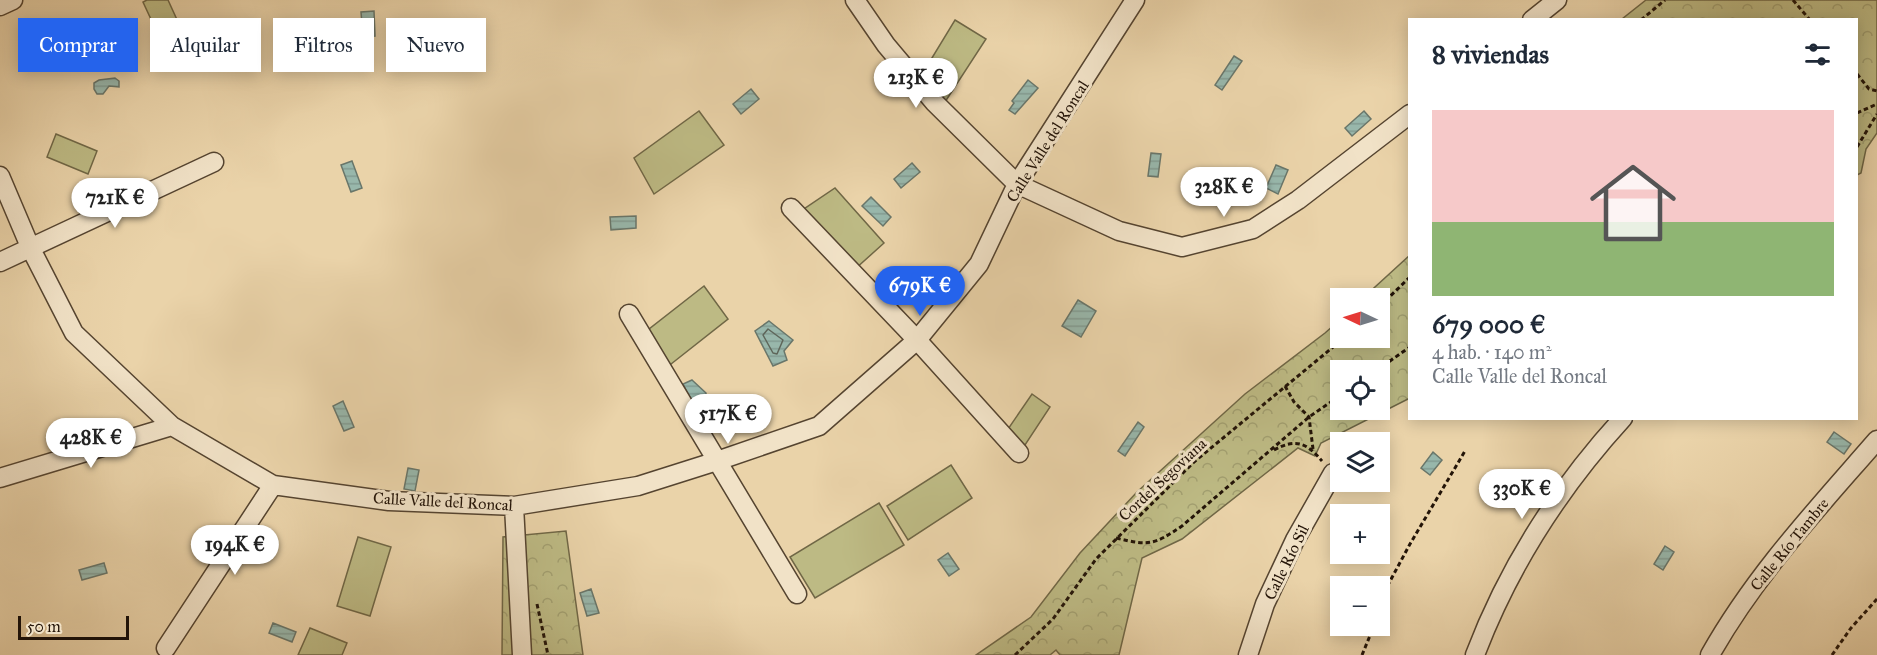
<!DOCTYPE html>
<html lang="es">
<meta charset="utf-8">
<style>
body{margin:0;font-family:"IM FELL Great Primer",serif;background:#f6f6f7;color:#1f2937;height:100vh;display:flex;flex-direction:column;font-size:22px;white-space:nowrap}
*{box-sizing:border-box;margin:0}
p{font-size:20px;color:#747a83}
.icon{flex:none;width:33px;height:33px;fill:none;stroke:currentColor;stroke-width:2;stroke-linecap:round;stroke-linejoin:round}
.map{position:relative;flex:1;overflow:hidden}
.sheet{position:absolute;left:1408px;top:18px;width:450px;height:402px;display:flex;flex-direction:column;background:#fff;border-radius:0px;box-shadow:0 3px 15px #0003}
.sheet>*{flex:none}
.banner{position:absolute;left:18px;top:18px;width:570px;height:54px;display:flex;gap:12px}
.needle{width:39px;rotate:274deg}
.buttons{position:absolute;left:1330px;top:288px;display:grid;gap:12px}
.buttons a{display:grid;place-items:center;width:60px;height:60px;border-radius:0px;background:#fff;box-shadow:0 3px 15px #0003;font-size:30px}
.scale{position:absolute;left:18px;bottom:15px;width:111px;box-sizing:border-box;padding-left:6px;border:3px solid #231408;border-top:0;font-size:16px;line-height:21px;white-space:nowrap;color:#231408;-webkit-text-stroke:4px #f1e2c7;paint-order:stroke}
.price{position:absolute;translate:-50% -51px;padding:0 14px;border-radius:21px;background:#fff;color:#222;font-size:20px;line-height:39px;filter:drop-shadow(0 2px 3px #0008)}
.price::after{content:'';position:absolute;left:50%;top:36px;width:18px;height:14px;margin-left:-9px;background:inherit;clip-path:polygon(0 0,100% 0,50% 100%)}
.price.current{background:#2563eb;color:#fff}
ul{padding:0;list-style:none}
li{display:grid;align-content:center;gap:12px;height:318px;padding:0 24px}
li span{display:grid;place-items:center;height:186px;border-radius:0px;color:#555}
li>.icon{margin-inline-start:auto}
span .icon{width:108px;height:108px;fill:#fffc;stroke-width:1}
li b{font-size:26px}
h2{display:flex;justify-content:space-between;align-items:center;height:72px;padding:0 24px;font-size:26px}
.tag{padding:0 21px;border-radius:0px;background:#fff;box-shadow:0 3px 15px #0003;font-size:21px;line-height:54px}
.tag.current{background:#2563eb;color:#fff}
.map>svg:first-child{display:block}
.forest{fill:url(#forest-crowns);stroke:#706746;stroke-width:1.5;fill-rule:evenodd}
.park{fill:#bdba84;stroke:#706746;stroke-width:1.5}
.water{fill:url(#water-rules);stroke:#69766a;stroke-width:1.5}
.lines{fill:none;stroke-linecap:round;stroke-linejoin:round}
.shore{stroke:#5e665a;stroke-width:1.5}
.street-casing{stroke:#554430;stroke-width:21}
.path{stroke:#231408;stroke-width:3;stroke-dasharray:4.5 3;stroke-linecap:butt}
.street{stroke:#f1e2c7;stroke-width:18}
.labels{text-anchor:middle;stroke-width:6;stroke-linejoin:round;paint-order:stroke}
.street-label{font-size:16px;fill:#231408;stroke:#f1e2c7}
</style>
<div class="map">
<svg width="1877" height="655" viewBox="0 0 1877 655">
<defs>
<pattern id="forest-crowns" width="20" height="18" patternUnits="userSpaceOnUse" patternTransform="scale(1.5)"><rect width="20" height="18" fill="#bdba84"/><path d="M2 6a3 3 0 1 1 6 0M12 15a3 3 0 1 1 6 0" fill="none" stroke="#a29f70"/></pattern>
<pattern id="water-rules" width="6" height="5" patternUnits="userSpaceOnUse" patternTransform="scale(1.5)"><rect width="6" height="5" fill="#98b7ab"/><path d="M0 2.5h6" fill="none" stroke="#839c92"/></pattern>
</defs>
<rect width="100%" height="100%" fill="#ead3a9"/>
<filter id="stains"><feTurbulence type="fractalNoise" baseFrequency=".00333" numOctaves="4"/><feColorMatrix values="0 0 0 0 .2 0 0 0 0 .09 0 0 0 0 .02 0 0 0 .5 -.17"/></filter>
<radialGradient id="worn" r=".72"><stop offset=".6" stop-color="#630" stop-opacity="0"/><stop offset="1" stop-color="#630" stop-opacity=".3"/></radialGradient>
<path class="forest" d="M1646 0H1877V133L1866 149 1861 173 1857 175V20L1622 19Z
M1410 255V398L1321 443 1315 456 1298 448 1182 539 1142 558 1119 655H1060L1056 650 1050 655H976L1031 617 1080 553 1137 492 1245 394 1325 333 1341 319V338H1380V298H1363ZM1341 370H1380V410H1341Z
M566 531 583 655H502L503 537Z"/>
<path class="park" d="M147 0H168L183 33 162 43 143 2Z
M955 20 986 39 945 102 921 76Z
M699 111 724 145 654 194 634 158Z
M56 134 97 151 88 174 47 157Z
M835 188 884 243 854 270 801 211Z
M704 286 728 319 666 368 644 333Z
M1032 394 1050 407 1025 445 1006 432Z
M951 465 972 498 908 540 887 506Z
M879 503 904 545 815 598 790 557Z
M358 537 391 547 370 616 337 606Z
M310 628 347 643 342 655H298Z"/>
<path class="water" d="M374 11 375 36 363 37 361 12Z
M1234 56 1242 61 1222 90 1215 85Z
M115 78 119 81V87L109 86 103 94H97L94 89V83L99 80Z
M1028 80 1038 88 1015 114 1009 110 1014 103 1012 101Z
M751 89 759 99 741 114 733 104Z
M1364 111 1371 119 1352 136 1345 128Z
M1151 153 1161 154 1158 177 1148 176Z
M352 161 362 188 351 192 341 165Z
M912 163 920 172 901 188 894 179Z
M1276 165 1288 170 1278 194 1266 188Z
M871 197 891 217 883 226 862 206Z
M636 216V228L611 230 610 217Z
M1078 300 1096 311 1081 337 1062 326Z
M769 321 793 340 784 351 787 360 773 366 755 331Z
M692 380 706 393 705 406 697 411 683 384Z
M343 401 354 427 344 431 333 406Z
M1138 422 1144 427 1125 456 1118 451Z
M1834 432 1851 444 1844 454 1827 442Z
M1433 452 1442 460 1430 475 1421 468Z
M408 468 419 470 415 491 404 489Z
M1665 546 1674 552 1663 570 1654 564Z
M948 553 959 569 949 576 938 560Z
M104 563 107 573 82 580 79 570Z
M591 589 599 613 587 616 580 593Z
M273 623 296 632 292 642 269 633Z"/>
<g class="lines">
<path class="shore" d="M768 329 783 340 777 354 773 353 763 335Z"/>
<g class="street-casing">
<path id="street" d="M855 0 886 45 934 102 1017 184 1119 231 1182 247 1253 229 1298 200 1410 114
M0 6 13 0
M1532 20 1557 0
M0 176 31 249 74 333 172 426 273 485 389 501 514 506 638 486 717 461 819 426 917 340 979 264 1017 184 1135 0
M791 208 917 340 1019 453
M0 262 214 162
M629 314 797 594
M0 478 172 426
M514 506 522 655
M166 648 273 485
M1248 655 1265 604 1295 540 1333 473
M1475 655C1508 568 1560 487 1623 418
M1710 655C1755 575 1817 509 1877 440"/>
</g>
<path class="path" d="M1793 0 1810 20
M1641 20 1665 0
M1857 74 1869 89 1877 91
M1857 113 1877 104
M1857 147 1877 114
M1380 306 1410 277
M1377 370 1410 347
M1285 386 1294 402 1309 417 1313 449
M1274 450C1296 438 1307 443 1322 461
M1116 538C1149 546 1154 545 1182 526L1309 417 1341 395
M537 604 548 655
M1380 607 1382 596 1410 544 1465 451
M1015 655 1053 619 1096 559 1194 462 1344 338
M1362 655 1374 626
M1832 655 1851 628 1877 599"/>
<use href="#street" class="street"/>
</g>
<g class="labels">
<g class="street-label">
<text transform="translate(1047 141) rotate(-58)" y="6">Calle Valle del Roncal</text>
<text transform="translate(1162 479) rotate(-43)" y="6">Cordel Segoviana</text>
<text transform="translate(443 501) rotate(3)" y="6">Calle Valle del Roncal</text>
<text transform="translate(1789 544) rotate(-51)" y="6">Calle Río Tambre</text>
<text transform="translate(1286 562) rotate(-64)" y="6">Calle Río Sil</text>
</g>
</g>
<rect width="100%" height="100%" filter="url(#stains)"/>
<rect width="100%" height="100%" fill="url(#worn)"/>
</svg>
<div class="buttons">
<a><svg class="needle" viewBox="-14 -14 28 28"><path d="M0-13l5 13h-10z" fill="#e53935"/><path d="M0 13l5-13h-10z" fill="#747a83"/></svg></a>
<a><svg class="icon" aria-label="locate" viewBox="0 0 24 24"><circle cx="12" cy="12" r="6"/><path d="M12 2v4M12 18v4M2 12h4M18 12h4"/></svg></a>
<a><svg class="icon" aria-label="layers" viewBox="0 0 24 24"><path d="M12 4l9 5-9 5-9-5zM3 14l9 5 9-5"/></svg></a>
<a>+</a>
<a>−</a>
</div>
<div class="scale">50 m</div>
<b class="price" style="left:916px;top:109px">213K €</b>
<b class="price" style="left:1224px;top:218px">328K €</b>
<b class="price" style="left:115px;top:229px">721K €</b>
<b class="price current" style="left:920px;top:317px">679K €</b>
<b class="price" style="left:728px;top:445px">517K €</b>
<b class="price" style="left:91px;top:469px">428K €</b>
<b class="price" style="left:1522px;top:520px">330K €</b>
<b class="price" style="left:235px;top:576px">194K €</b>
<div class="banner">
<a class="tag current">Comprar</a>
<a class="tag">Alquilar</a>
<a class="tag">Filtros</a>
<a class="tag">Nuevo</a>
</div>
<section class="sheet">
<h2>8 viviendas<svg class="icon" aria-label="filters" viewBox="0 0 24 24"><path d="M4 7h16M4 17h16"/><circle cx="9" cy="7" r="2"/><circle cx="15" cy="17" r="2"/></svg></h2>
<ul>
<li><span style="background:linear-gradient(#f6c9c9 60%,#8fb573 0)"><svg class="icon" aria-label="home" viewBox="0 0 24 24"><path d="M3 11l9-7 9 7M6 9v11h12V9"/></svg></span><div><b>679 000 €</b><p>4 hab. · 140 m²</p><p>Calle Valle del Roncal</p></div></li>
</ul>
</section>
</div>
